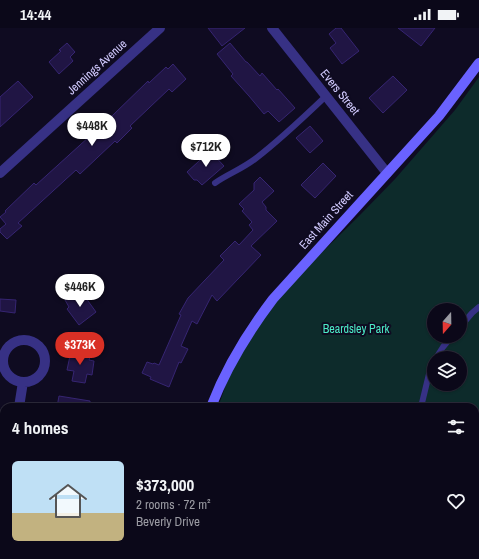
<!DOCTYPE html>
<meta charset="utf-8">
<style>
body{margin:0;font-family:"Archivo Narrow",sans-serif;background:#141122;color:#f1f3f6;height:100vh;display:flex;flex-direction:column;font-size:15px;white-space:nowrap}
*{box-sizing:border-box;margin:0}
p{font-size:13px;color:#9a9aa2}
.icon{flex:none;width:22px;height:22px;fill:none;stroke:currentColor;stroke-width:2;stroke-linecap:round;stroke-linejoin:round}
.map{position:relative;flex:1;overflow:hidden}
.panel{position:absolute;left:0px;top:375px;width:479px;height:156px;display:flex;flex-direction:column;background:#0b0819;border-radius:12px 12px 0 0;box-shadow:0 1px 3px #0004,0 0 0 1px #2b2938}
.panel>*{flex:none}
.needle{width:26px;rotate:200deg}
.fabs{position:absolute;left:427px;top:275px;display:grid;gap:8px}
.fabs a{display:grid;place-items:center;width:40px;height:40px;border-radius:50%;background:#0b0819;box-shadow:0 1px 3px #0004,0 0 0 1px #2b2938;font-size:20px}
.price{position:absolute;translate:-50% -34px;padding:0 9px;border-radius:14px;background:#fff;color:#222;font-size:13px;line-height:26px;filter:drop-shadow(0 1px 2px #0008)}
.price::after{content:'';position:absolute;left:50%;top:24px;width:12px;height:9px;margin-left:-6px;background:inherit;clip-path:polygon(0 0,100% 0,50% 100%)}
.price.active{background:#d93025;color:#fff}
ul{padding:0;list-style:none}
li{display:flex;align-items:center;gap:12px;height:100px;padding:0 12px}
li span{display:grid;place-items:center;flex:none;width:112px;height:80px;border-radius:6px;color:#555}
li>.icon{margin-inline-start:auto}
span .icon{width:48px;height:48px;fill:#fffc;stroke-width:1}
li b{font-size:17px}
h2{display:flex;justify-content:space-between;align-items:center;height:48px;padding:0 12px;font-size:17px}
.status{display:flex;justify-content:space-between;align-items:center;height:28px;padding:0 20px;background:#0b0819;direction:ltr}
.status svg{height:11px;fill:currentColor}
.map>svg:first-child{display:block}
.green{fill:#0d2b2b;fill-rule:evenodd}
.building{fill:#201544;stroke:#362572}
.lines{fill:none;stroke-linecap:round;stroke-linejoin:round}
.lane{stroke:#373185;stroke-width:6}
.street{stroke:#373185;stroke-width:10}
.secondary{stroke:#6a62ff;stroke-width:10}
.labels{text-anchor:middle;stroke-width:4;stroke-linejoin:round;paint-order:stroke}
.street-label{font-size:12px;fill:#d2cbff;stroke:#0f0b21}
.park-label{font-size:12px;fill:#4ceac6;stroke:#0f0b21}
</style>
<div class="status"><b>14:44</b><svg viewBox="0 0 49 12"><path d="M0 12V9h3v3zM5 12V6h3v6zM10 12V3h3v9zM15 12V0h3v12zM26 1h20v11H26zM47 4h2v5h-2z"/></svg></div>
<div class="map">
<svg width="479" height="531" viewBox="0 0 479 531">
<rect width="100%" height="100%" fill="#0f0b21"/>
<path class="green" d="M479 49V531H185L186 527H475V379H218L227 354 246 311 292 254 359 188 395 151 455 82ZM434 282H460V308H434ZM434 330H460V356H434Z"/>
<path class="building" d="M208 0H245L222 18Z
M336 0H341L359 23 342 36 330 20 336 15 329 6Z
M398 0H435L421 18Z
M67 15 75 24 70 29 73 33 59 46 49 34 61 23 59 22Z
M230 15 246 34H247L260 48 262 45 277 62 278 61 295 80 279 94 268 83 264 86 249 68 231 48 233 46 217 26Z
M173 36 186 51 172 64 169 61 130 98 132 100 117 115 115 113 80 146 76 142 53 163 18 195 22 198 7 211 0 204V201L6 196 0 189 6 184 5 183 34 155 36 157 112 88 148 53 149 55 166 39 168 41Z
M393 48 407 62 383 85 369 70Z
M18 53 33 69 0 99V69Z
M310 98 323 113 310 125 296 110Z
M210 123 224 138 202 157 197 152H194L187 144Z
M323 135 336 148 315 170 301 157Z
M260 149 274 163 262 174 266 179V182L277 193 251 218 261 227 217 273 212 267 197 296 192 293 181 318 188 321 181 335 179 334 169 359 150 351 151 349 142 345 147 334 153 336 154 335 159 337 181 287 179 286 188 270 224 232 220 228 235 213 239 217 253 202 249 197 252 194 242 183 244 181 239 176 254 162V155Z
M75 265 78 269 83 266 96 284 79 297 67 281 69 279 65 272Z
M0 271 16 272 15 285 0 283Z
M71 323 91 326 89 332 94 333 92 347 87 346 85 355 72 353 74 343 67 342Z
M59 368 90 373V379H57Z"/>
<g class="lines">
<path class="lane" d="M215 155C228 146 242 141 255 131 280 112 303 90 326 68
M460 299 472 285 479 279
M436 330 443 319 452 308
M421 379 429 346 434 334
M345 531 348 527"/>
<path class="street" d="M272 0 387 145
M0 145 160 0
M3 333a21 21 0 1 1 42 0a21 21 0 1 1-42 0Z
M19 379 23 354
M0 482 4 461"/>
<path class="secondary" d="M211 379C226 340 248 304 273 271L439 88 479 35
M175 531 176 527"/>
</g>
<g class="labels">
<g class="street-label">
<text transform="translate(97 39) rotate(-42)" y="4">Jennings Avenue</text>
<text transform="translate(340 64) rotate(51)" y="4">Evers Street</text>
<text transform="translate(326 192) rotate(-48)" y="4">East Main Street</text>
</g>
<g class="park-label">
<text x="356" y="305">Beardsley Park</text>
</g>
</g>
</svg>
<div class="fabs">
<a><svg class="needle" viewBox="-14 -14 28 28"><path d="M0-13l5 13h-10z" fill="#e53935"/><path d="M0 13l5-13h-10z" fill="#9a9aa2"/></svg></a>
<a><svg class="icon" aria-label="layers" viewBox="0 0 24 24"><path d="M12 4l9 5-9 5-9-5zM3 14l9 5 9-5"/></svg></a>
</div>
<b class="price" style="left:92px;top:119px">$448K</b>
<b class="price" style="left:206px;top:140px">$712K</b>
<b class="price" style="left:80px;top:280px">$446K</b>
<b class="price active" style="left:80px;top:338px">$373K</b>
<section class="panel">
<h2>4 homes<svg class="icon" aria-label="filters" viewBox="0 0 24 24"><path d="M4 7h16M4 17h16"/><circle cx="9" cy="7" r="2"/><circle cx="15" cy="17" r="2"/></svg></h2>
<ul>
<li><span style="background:linear-gradient(#bfe0f5 65%,#c2b280 0)"><svg class="icon" aria-label="home" viewBox="0 0 24 24"><path d="M3 11l9-7 9 7M6 9v11h12V9"/></svg></span><div><b>$373,000</b><p>2 rooms · 72 m²</p><p>Beverly Drive</p></div><svg class="icon" aria-label="heart" viewBox="0 0 24 24"><path d="M12 20l-8-8c-3-5 5-10 8-4 3-6 11-1 8 4z"/></svg></li>
</ul>
</section>
</div>
